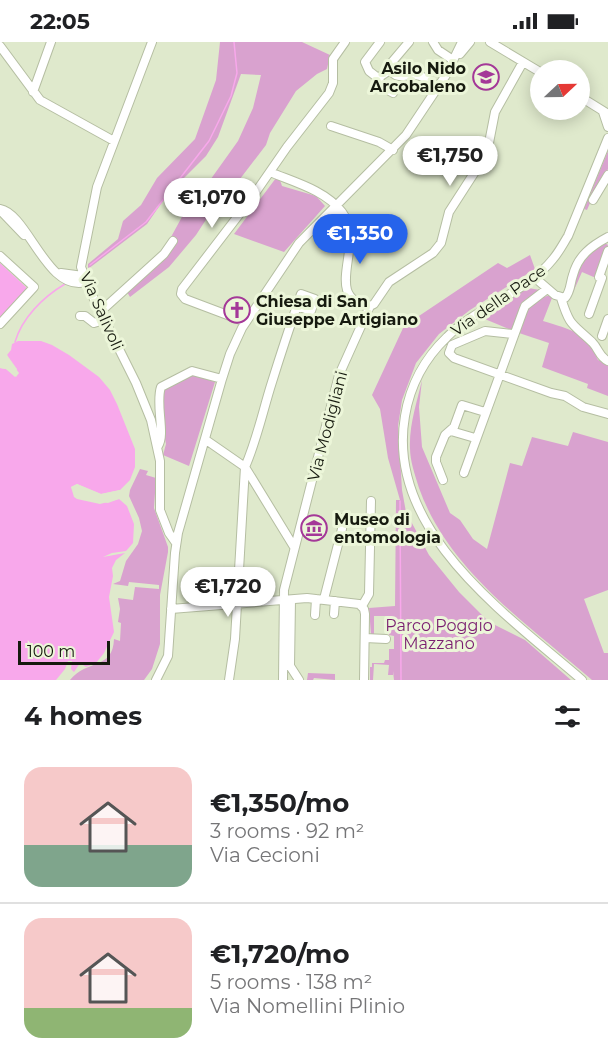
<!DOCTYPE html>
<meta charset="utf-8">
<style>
body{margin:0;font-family:Montserrat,sans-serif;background:#f6f6f6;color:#202124;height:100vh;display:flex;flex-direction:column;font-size:22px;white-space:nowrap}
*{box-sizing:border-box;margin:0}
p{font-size:20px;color:#757577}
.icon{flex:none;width:33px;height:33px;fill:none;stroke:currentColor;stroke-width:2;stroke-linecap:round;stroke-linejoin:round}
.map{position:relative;height:638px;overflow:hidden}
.side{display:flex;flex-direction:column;background:#fff;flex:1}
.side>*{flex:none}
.needle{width:39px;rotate:68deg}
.tools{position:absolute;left:530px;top:18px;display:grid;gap:12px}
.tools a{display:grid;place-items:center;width:60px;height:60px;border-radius:50%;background:#fff;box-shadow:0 3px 15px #0003;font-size:30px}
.scale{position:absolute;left:18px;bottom:15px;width:92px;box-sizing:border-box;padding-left:6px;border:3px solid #161a0f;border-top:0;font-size:16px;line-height:21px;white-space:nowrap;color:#161a0f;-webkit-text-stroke:4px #ecf6d9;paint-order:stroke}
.price{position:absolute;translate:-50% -51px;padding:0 14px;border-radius:21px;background:#fff;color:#222;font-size:20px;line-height:39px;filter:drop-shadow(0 2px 3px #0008)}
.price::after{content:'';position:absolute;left:50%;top:36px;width:18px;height:14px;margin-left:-9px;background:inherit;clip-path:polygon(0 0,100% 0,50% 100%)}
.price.active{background:#2563eb;color:#fff}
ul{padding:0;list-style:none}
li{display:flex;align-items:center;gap:18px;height:150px;padding:0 24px}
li+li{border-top:2px solid #e0e0e0}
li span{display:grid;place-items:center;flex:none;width:168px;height:120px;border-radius:18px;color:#555}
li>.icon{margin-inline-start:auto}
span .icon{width:72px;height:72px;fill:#fffc;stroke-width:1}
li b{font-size:26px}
h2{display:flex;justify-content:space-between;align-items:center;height:72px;padding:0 24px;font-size:26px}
.status{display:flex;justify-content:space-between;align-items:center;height:42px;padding:0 30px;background:#fff;direction:ltr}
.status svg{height:16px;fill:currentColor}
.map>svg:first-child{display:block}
.green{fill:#d9a2cf}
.water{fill:#f8a8eb}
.pier{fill:#dfe9cc}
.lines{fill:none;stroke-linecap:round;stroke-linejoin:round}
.stream{stroke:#f8a8eb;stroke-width:1.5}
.minor-casing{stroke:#b5bea2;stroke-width:10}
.minor{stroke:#fff;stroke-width:8}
.labels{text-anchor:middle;stroke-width:6;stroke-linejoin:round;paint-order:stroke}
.poi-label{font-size:16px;font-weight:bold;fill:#161a0f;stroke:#ecf6d9;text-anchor:start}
.street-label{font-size:16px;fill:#161a0f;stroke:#ecf6d9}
.park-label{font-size:16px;fill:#7a1e70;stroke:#ecf6d9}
</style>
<div class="status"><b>22:05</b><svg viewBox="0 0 49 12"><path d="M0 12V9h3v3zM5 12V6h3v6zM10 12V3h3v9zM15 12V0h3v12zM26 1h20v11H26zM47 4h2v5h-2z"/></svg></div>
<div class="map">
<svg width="608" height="638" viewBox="0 0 608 638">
<rect width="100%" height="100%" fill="#dfe9cc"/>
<path class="green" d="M220 0H302L330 13 327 27 317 32 296 49 270 91 266 103 230 150 209 173 196 193 169 225 130 255 127 250 130 239 165 206 189 162 203 148 238 99 253 66 261 33 241 32 218 95 206 114 167 153 147 182 88 227V222L118 197 123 179 141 163 157 136 195 97 216 38Z
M608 109V127L597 145 587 168 584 167Z
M276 136 280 138 282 144 316 154 325 164 284 210 234 192Z
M603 200 608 203 596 236 582 230 571 255 581 218Z
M530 213 535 227 470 268 439 292 416 321 402 358 398 384 402 448 406 470 429 513 459 550 489 580 525 598 571 638H394L393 629V633H388L389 623 374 622 373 638H370V625H372V621H384L385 618H389V607H394V594L389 593V574H374V593H371L369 566 395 564 396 458H400L388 416 380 367 372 353 404 284 498 221 507 226Z
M528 246 540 248 524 261 511 288 480 275Z
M550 253 552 256 543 279C571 288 586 289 598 318L608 322V354L587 346 588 342 542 325 549 301 516 290C524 271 529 259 550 253Z
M194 333 215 340 189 424 163 413 166 402 160 372 162 348Z
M422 338 419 365 422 405 450 471 460 478 473 497 487 507 510 421 522 424 532 395 568 404 573 390 608 400V548L584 557 604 611H608V638H592C528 582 449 530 419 446 415 433 410 419 410 406 409 383 417 360 422 338Z
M140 427 148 429 146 433 156 436 154 466 168 505V510L160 553V602L152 627 144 638H70C87 617 113 628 114 597L120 599 121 581 118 580 120 567 118 556 133 558 135 545 159 547V543L129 540 128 544 113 542 120 539 126 519 138 502 142 489 139 476 129 454 130 448Z
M308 631 335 632V638L314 636 313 638H307Z"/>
<path class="water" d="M0 221 28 247 0 276Z
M18 299H41L52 303 69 313 99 335 110 348 117 362 135 407V425L130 438 120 448 101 452 77 442 71 445 77 456 108 461 119 457 127 464 134 482 133 501 126 509 112 511 103 515 125 511 116 518 112 526 113 534 109 555 114 590 104 611 96 621 86 625 80 621 74 630 71 627 72 619H68L65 627 56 638H0V326L6 327 15 335 17 327 7 313 11 308 12 302Z"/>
<path class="pier" d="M6 309 8 316 19 331 16 335 6 327 0 326V323L7 324 15 332 6 317 4 313Z
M77 442 101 452 120 448V451L100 455 77 445 74 448 78 453 100 459 119 454V457L100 462 77 457 74 455 71 445Z"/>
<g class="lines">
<path class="stream" d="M90 223 146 180 209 99 231 54 237 31 234 0
M15 300C22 276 43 255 65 242
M400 459 401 638"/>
<g class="minor-casing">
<path id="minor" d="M152 0 97 145 81 225 91 251 136 341 151 378 160 419V468L169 491 176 501
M380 0 365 20 369 29 378 36 390 28 392 20 409 0
M433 0 438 8 453 18
M490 0 540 30
M0 4 40 58 114 99
M460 12 470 0
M390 28C399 40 408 30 420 34 425 35 433 42 438 45
M378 36 384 46 393 51
M33 50 51 0
M579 54 608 72
M603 70 608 85
M331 84 379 100 393 108
M270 130C294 140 325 148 342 170 367 203 320 256 370 264
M593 158 608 133
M335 163V172L348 187
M0 167C28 172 47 251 86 240
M0 168 24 193
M0 214 34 245 0 282
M61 231 83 234
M534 235 555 253 565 256C571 249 570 241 573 233 578 214 591 204 608 195
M561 256C570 285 572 281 592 300 599 307 599 315 608 319
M100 270 164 212 173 199
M589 272 602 236 599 235 608 209
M80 274H85L94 281 104 278
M246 280 185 257 181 252 182 247 251 157 287 105 329 51 333 41V17L345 0
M513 292 485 289 452 303 449 311 454 316 551 351 565 354 583 365 608 372
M602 294 608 277
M451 389 475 396
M206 398 245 425 294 505
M158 404C166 392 155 362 161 345L192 329 222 337
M464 431 523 269 525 264 547 247
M443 438 436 420V415L445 393 454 385 462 363 485 370
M324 557 342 487 343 476
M291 558 290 624 299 638
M362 564 369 552 371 459
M171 567 307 556 359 562 364 567 365 572 364 638
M334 572 335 559
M315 573 316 557
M365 596 386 597
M156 638 168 614 175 511 178 491 222 337 230 312 242 286 299 201 406 93 446 33 462 0
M229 638 235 597 245 425C257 398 263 368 272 340 281 311 291 281 301 252L315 257 311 269 297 264
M283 638 284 548 339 333 370 264 374 262 389 240 433 211 441 201 449 170 487 111 495 70 523 20
M582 638C507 573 385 489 405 374 410 344 425 316 447 295 477 265 527 250 553 217 559 210 563 202 568 194L608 96"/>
</g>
<use href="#minor" class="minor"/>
</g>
<defs>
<g id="school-ring" transform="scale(1.35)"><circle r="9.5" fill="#ecf6d9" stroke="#a43898" stroke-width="1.5"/><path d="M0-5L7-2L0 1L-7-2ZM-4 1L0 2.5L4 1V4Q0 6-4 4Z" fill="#a43898"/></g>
<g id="church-ring" transform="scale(1.35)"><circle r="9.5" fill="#ecf6d9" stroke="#a43898" stroke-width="1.5"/><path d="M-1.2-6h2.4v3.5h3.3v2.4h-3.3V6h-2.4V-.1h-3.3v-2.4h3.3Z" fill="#a43898"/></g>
<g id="museum-ring" transform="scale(1.35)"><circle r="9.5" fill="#ecf6d9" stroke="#a43898" stroke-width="1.5"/><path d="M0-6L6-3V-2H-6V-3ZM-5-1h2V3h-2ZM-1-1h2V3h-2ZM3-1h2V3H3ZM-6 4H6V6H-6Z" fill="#a43898"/></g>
</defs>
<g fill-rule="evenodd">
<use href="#school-ring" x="486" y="35"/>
<use href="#church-ring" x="237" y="268"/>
<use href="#museum-ring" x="314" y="486"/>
</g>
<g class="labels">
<g class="poi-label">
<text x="466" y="32" text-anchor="end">Asilo Nido<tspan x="466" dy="18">Arcobaleno</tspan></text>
<text x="256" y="265">Chiesa di San<tspan x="256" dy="18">Giuseppe Artigiano</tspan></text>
<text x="334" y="483">Museo di<tspan x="334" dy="18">entomologia</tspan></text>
</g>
<g class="street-label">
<text transform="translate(498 258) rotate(-35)" y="6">Via della Pace</text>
<text transform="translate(102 269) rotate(66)" y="6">Via Salivoli</text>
<text transform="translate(327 384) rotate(-75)" y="6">Via Modigliani</text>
</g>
<g class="park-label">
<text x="439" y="589">Parco Poggio<tspan x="439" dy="18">Mazzano</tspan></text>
</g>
</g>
</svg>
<div class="tools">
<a><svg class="needle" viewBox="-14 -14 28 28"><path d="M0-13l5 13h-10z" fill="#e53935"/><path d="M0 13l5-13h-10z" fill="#757577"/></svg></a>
</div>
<div class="scale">100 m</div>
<b class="price" style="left:450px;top:145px">€1,750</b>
<b class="price" style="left:212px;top:187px">€1,070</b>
<b class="price active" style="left:360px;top:223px">€1,350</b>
<b class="price" style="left:228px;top:576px">€1,720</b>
</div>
<section class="side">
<h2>4 homes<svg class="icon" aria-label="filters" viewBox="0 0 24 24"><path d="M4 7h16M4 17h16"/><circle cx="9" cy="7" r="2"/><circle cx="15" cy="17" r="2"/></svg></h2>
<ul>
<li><span style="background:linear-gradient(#f6c9c9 65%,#7fa58c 0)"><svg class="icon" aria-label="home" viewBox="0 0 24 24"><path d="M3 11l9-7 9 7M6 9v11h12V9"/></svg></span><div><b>€1,350/mo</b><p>3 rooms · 92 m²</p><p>Via Cecioni</p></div></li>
<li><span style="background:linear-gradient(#f6c9c9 75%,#8fb573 0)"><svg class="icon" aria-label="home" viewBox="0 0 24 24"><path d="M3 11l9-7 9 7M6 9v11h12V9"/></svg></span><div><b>€1,720/mo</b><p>5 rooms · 138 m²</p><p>Via Nomellini Plinio</p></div></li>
</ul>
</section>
